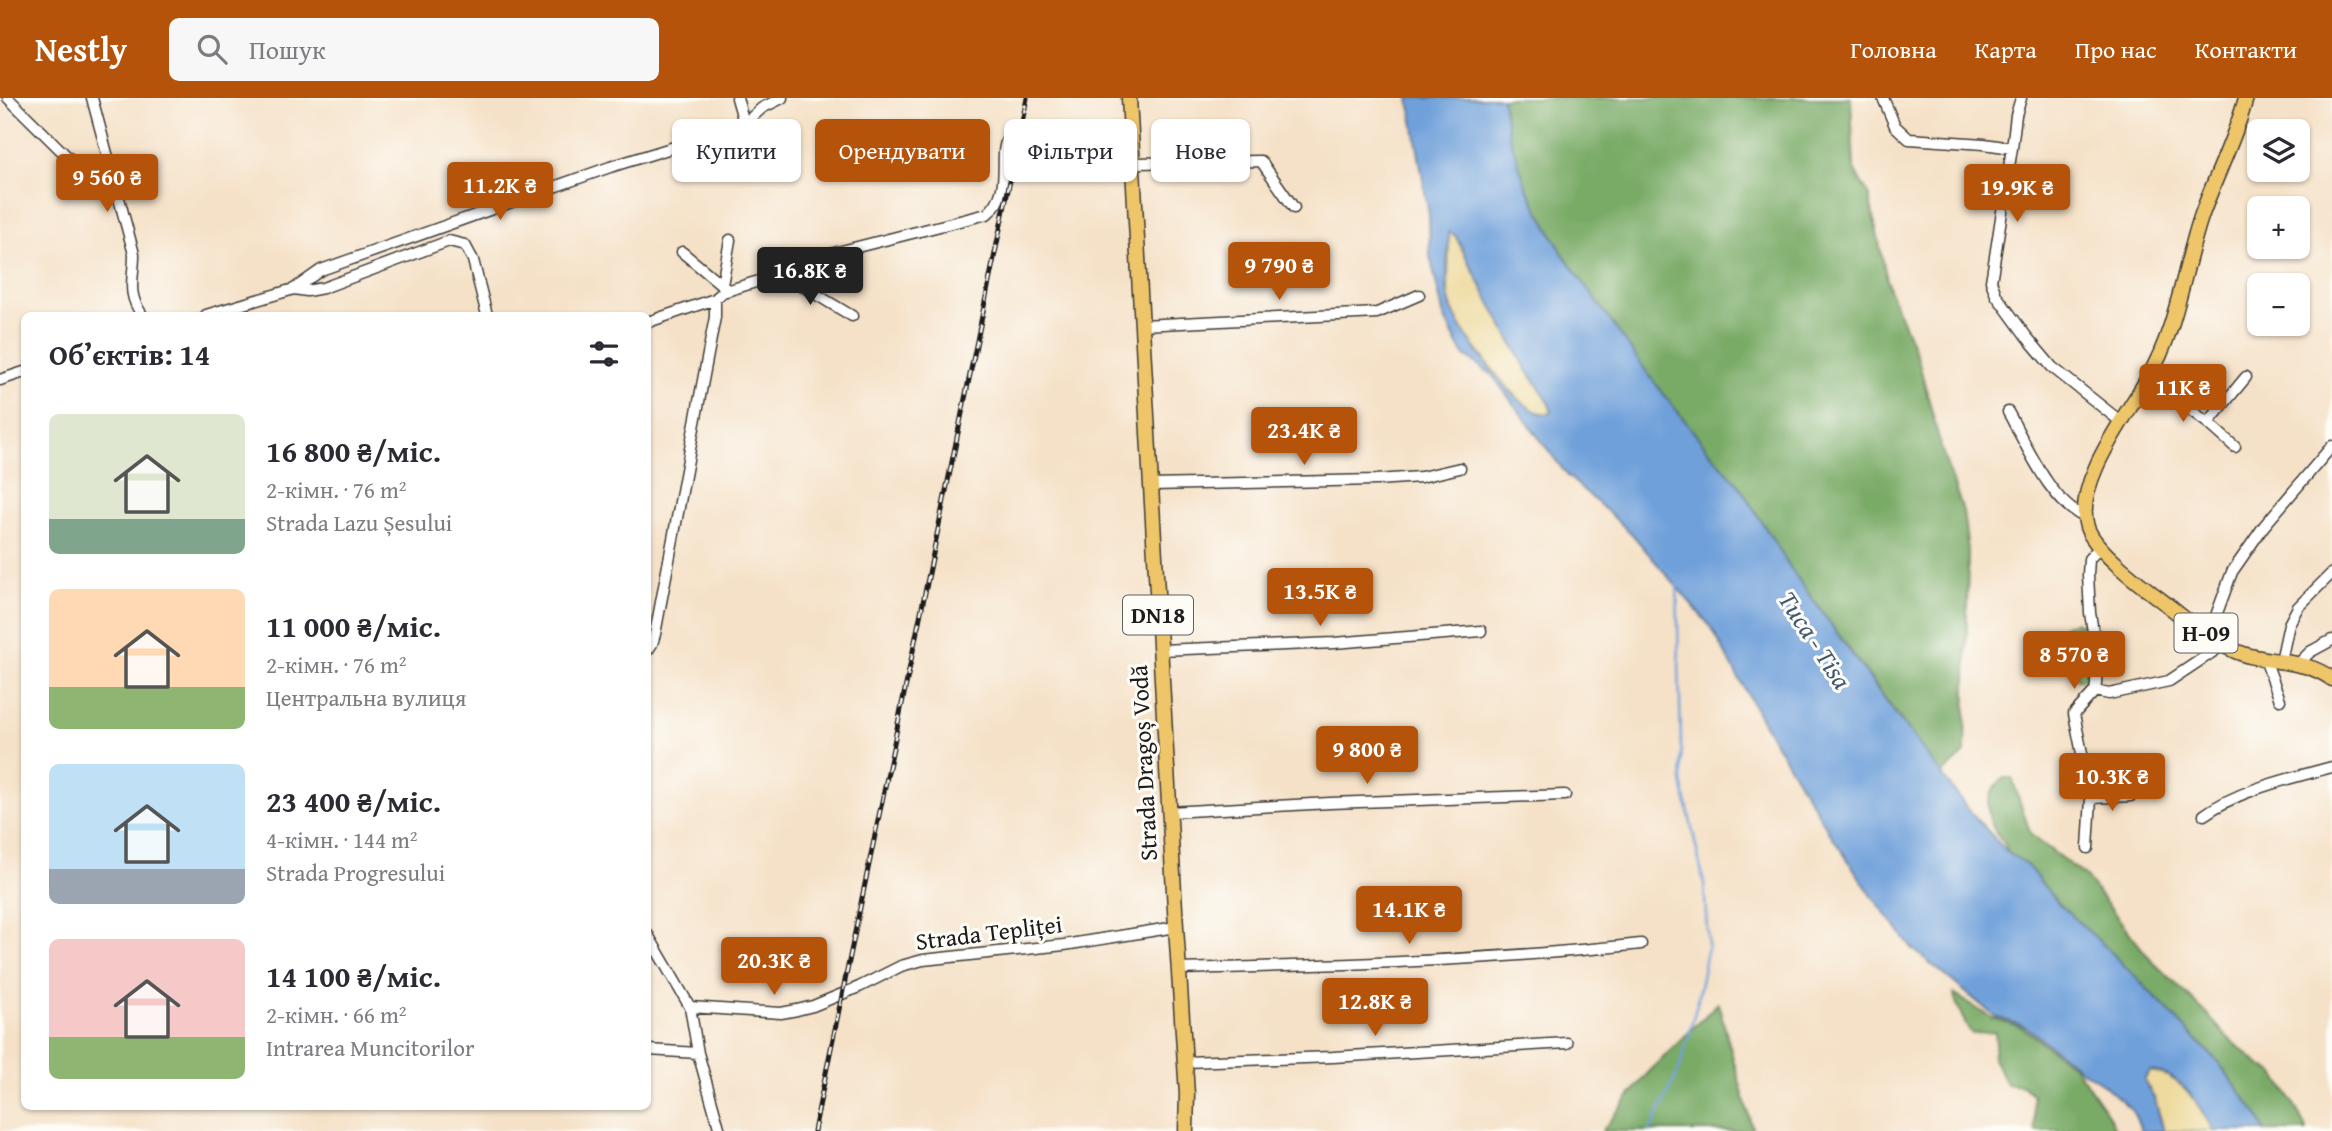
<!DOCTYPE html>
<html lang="uk">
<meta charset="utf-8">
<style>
body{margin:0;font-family:"Gentium Book Plus",serif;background:#f7f7f7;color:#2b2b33;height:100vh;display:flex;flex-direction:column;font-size:26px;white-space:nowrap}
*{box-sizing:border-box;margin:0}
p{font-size:23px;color:#7c7c81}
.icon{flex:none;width:38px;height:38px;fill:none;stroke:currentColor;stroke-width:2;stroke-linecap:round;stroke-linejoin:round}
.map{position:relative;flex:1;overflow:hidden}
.details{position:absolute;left:21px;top:214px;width:630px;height:798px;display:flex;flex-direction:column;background:#fff;border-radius:10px;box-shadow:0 2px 5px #0004}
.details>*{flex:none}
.guide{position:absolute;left:672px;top:21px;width:665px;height:63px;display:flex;gap:14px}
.tools{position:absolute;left:2247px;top:21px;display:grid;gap:14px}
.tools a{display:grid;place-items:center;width:63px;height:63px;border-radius:10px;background:#fff;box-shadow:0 2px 5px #0004;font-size:35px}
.price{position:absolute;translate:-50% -60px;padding:0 16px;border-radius:7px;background:#b45309;color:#fff;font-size:23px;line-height:46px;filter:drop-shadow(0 2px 4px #0008)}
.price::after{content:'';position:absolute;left:50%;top:42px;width:21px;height:16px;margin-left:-10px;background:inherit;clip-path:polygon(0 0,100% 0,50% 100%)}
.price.active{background:#222;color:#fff}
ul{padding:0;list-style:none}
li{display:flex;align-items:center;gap:21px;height:175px;padding:0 28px}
li span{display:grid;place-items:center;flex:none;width:196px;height:140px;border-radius:10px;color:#555}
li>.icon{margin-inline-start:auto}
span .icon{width:84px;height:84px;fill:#fffc;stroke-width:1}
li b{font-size:30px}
h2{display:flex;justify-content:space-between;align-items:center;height:84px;padding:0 28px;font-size:30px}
.tag{padding:0 24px;border-radius:10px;background:#fff;box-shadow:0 2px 5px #0004;font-size:24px;line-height:63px}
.tag.active{background:#b45309;color:#fff}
header{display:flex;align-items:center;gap:42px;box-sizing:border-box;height:98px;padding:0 35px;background:#b45309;color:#fff}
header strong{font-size:33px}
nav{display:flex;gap:38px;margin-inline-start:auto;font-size:24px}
.search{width:490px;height:63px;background:#f7f7f7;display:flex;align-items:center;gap:18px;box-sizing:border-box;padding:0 24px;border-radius:10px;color:#7c7c81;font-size:26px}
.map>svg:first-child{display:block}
.green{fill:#97c574;stroke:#5a7048;stroke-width:2}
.forest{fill:#79aa66;stroke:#4a6341;stroke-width:2}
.sand{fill:#eeda9e;stroke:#857b5d;stroke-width:2}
.water{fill:#70a0da;stroke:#465e7b;stroke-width:2;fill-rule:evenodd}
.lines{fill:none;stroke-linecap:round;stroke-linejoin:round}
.stream{stroke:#70a0da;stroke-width:2.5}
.minor-casing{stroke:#3d3a36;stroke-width:13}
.major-casing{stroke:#3d3a36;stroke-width:17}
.minor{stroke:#fff;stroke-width:10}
.major{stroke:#eec569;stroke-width:14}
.rail-casing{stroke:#1c1c1c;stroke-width:5}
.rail{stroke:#fdfcf7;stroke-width:2.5;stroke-dasharray:8;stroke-linecap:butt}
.labels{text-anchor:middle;stroke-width:6;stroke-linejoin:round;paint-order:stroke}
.shield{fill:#fdfcf7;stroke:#605f5e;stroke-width:2}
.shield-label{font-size:23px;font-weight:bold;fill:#1c1c1c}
.street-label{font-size:24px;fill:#1c1c1c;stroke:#fdfcf7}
.water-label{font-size:26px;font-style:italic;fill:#425771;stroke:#fdfcf7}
</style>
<header>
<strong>Nestly</strong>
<div class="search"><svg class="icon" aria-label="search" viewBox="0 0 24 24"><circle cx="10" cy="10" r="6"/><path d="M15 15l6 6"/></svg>Пошук</div>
<nav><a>Головна</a><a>Карта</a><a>Про нас</a><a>Контакти</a></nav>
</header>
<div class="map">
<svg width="2332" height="1033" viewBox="0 0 2332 1033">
<rect width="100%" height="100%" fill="#fdfcf7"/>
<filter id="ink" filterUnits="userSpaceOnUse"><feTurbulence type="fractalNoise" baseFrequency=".0143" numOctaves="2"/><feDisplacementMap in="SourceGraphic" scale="14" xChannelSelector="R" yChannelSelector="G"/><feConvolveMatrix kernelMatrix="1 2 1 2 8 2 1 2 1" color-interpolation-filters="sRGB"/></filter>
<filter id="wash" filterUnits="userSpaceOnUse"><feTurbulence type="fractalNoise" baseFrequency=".00686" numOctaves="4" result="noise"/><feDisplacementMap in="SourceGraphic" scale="28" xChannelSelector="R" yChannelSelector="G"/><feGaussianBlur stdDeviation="1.57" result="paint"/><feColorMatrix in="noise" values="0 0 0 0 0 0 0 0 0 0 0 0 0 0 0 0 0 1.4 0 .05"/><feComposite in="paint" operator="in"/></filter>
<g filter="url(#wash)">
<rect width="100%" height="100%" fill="#f5e1c7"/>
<path class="green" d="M2076 524 2077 527 2082 525 2091 559 2088 562 2091 577 2078 582 2072 564 2076 562 2072 546 2068 547 2063 528Z"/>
<path class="forest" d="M1502 0H1851L1854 71 1869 98 1889 191 1917 257 1942 353 1963 413 1968 452 1965 655 1941 677 1793 474 1738 386 1708 352 1651 280 1563 156 1527 91 1509 37Z
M2004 680H2012L2031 737 2085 778 2151 862 2206 915 2226 938 2260 967 2275 976 2294 1006 2307 1033H2265L2260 1020 2218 964 2111 854 2057 804 2026 766 2008 755C2006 744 1999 740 1994 731 1984 713 1987 692 2004 680Z
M1954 896 1992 920 2022 929 2076 970 2108 1016 2116 1033H2035L2033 996 2022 988 2007 986 1993 961 1996 943 1995 934 1972 936C1966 928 1955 905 1954 896Z
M1718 905 1753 1033H1602L1648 975Z"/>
<path class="sand" d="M1449 134 1455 137C1477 181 1502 223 1524 267 1532 282 1549 297 1551 314L1548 316 1533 313 1519 304 1465 237 1451 209 1448 198Z
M2150 973C2185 978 2197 1006 2214 1033H2164L2155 1002 2144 982Z"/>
<path class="water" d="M1409 0H1502L1509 37 1527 91 1563 156 1651 280 1708 352 1738 386 1793 474 1882 598 1968 711 2008 755 2026 766 2057 804 2111 854 2218 964 2260 1020 2265 1033H2214C2198 1008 2184 976 2150 973L2144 982 2155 1002 2164 1033H2142L2132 1012 2103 986 2080 971 2025 928 1996 919 1913 851 1872 798 1828 732 1762 623 1711 529 1632 436 1567 377 1491 276 1465 258 1458 247 1444 219 1430 158 1429 117ZM1449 134 1455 137C1477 181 1500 224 1524 267 1532 282 1549 297 1551 314L1548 316C1520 319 1457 232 1450 205 1444 183 1449 157 1449 134Z"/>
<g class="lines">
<path class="stream" d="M1650 1033 1679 972 1697 906 1708 847 1704 785 1682 684 1677 486"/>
</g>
</g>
<g filter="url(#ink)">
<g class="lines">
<g class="minor-casing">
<path id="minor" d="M8 0 93 84H114
M92 0 134 156C134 182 126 194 142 217
M737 0 743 21 742 28
M1883 0 1895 28 1909 41 1984 46 2012 50 1993 171 1991 183 1996 197 2026 238 2052 269 2120 323
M2012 50 2016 17 2021 0
M1133 65 1261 63 1294 110
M682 154 728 192
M782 176 852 218
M722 187 730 142
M294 191 307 193 323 190 449 143 465 147 473 162 487 217
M206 217 294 191 321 172 610 69 742 28 762 10 782 0
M648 224 715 201 723 194 782 176 810 161 987 116C1016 92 995 52 1010 38 1037 52 1099 42 1131 40
M1142 227 1377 215 1419 197
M2148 281 2208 325 2235 349
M0 282 24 274
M2008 314C2026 346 2051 406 2085 419
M2208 325 2246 279
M1151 387 1376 382 1421 379 1460 370
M2209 537 2232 474 2264 428 2332 348
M648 552 652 546 655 536 715 219V201
M1160 552 1334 545 1481 533
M2265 561 2280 602
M2281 563 2289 526 2298 509 2332 475
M2298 566 2310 554 2332 542
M2095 593 2109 596 2169 583 2223 547
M2091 700 2131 698
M1170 714 1330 705 1565 697
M2204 717C2240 691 2289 681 2332 669
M2088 750 2091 700 2074 616 2095 593 2096 586 2097 558 2090 515 2088 477 2089 461 2100 449
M648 837 690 909 698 955 720 1033
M1179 871C1334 867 1488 863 1641 846
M690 909 781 915 797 912 813 908 859 889 901 868 923 862 1064 847 1176 829
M648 952 698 955
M1185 964 1333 959 1567 945"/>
</g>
<g class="major-casing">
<path id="major" d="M1129 0 1176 829 1187 996 1186 1033
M2246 0C2235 41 2215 79 2201 119 2183 173 2177 231 2148 280 2128 316 2073 385 2087 429 2095 454 2148 492 2170 509 2192 527 2219 549 2246 557 2275 565 2307 562 2332 581"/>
</g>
<use href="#minor" class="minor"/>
<use href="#major" class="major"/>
<g class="rail-casing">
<path id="rail" d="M814 1033 1027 0"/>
</g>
<use href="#rail" class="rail"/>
</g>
</g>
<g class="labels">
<g class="shield">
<rect x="1123" y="497.5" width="70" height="39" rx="5"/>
<rect x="2174.5" y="515.5" width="63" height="39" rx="5"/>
</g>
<g class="shield-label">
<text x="1158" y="525">DN18</text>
<text x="2206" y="543">Н-09</text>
</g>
<g class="street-label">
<text transform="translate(1144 665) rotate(-93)" y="8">Strada Dragoș Vodă</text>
<text transform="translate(989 835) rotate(-7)" y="8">Strada Tepliței</text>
</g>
<g class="water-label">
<text transform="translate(1815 542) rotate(57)" y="9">Тиса - Tisa</text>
</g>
</g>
</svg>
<div class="tools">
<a><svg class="icon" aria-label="layers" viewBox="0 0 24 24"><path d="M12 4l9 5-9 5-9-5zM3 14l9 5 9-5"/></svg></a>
<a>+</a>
<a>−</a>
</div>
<b class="price" style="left:107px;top:116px">9 560 ₴</b>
<b class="price" style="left:500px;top:124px">11.2K ₴</b>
<b class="price" style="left:2017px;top:126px">19.9K ₴</b>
<b class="price" style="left:1279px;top:204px">9 790 ₴</b>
<b class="price active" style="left:810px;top:209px">16.8K ₴</b>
<b class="price" style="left:2183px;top:326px">11K ₴</b>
<b class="price" style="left:1304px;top:369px">23.4K ₴</b>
<b class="price" style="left:1320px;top:530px">13.5K ₴</b>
<b class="price" style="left:2074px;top:593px">8 570 ₴</b>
<b class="price" style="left:1367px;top:688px">9 800 ₴</b>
<b class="price" style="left:2112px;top:715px">10.3K ₴</b>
<b class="price" style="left:1409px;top:848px">14.1K ₴</b>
<b class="price" style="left:774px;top:899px">20.3K ₴</b>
<b class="price" style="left:1375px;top:940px">12.8K ₴</b>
<div class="guide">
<a class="tag">Купити</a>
<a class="tag active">Орендувати</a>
<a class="tag">Фільтри</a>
<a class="tag">Нове</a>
</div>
<section class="details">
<h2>Об’єктів: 14<svg class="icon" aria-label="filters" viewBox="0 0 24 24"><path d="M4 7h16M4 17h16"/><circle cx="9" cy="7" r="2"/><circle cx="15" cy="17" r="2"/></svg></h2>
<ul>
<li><span style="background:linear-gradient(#dfe7d0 75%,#7fa58c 0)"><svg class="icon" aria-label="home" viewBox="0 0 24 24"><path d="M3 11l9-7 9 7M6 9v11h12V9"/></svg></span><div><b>16 800 ₴/міс.</b><p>2-кімн. · 76 m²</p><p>Strada Lazu Șesului</p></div></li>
<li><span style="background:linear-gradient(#ffd9b3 70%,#8fb573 0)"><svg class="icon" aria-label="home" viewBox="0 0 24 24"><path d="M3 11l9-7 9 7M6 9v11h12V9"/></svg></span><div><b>11 000 ₴/міс.</b><p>2-кімн. · 76 m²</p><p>Центральна вулиця</p></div></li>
<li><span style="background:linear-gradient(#bfe0f5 75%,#9aa5b1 0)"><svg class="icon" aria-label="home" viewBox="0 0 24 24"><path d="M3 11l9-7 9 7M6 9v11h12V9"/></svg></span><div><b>23 400 ₴/міс.</b><p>4-кімн. · 144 m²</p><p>Strada Progresului</p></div></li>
<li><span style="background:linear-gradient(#f6c9c9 70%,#8fb573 0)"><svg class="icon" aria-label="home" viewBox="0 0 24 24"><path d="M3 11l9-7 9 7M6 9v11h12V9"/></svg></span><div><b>14 100 ₴/міс.</b><p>2-кімн. · 66 m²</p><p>Intrarea Muncitorilor</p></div></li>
</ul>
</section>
</div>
